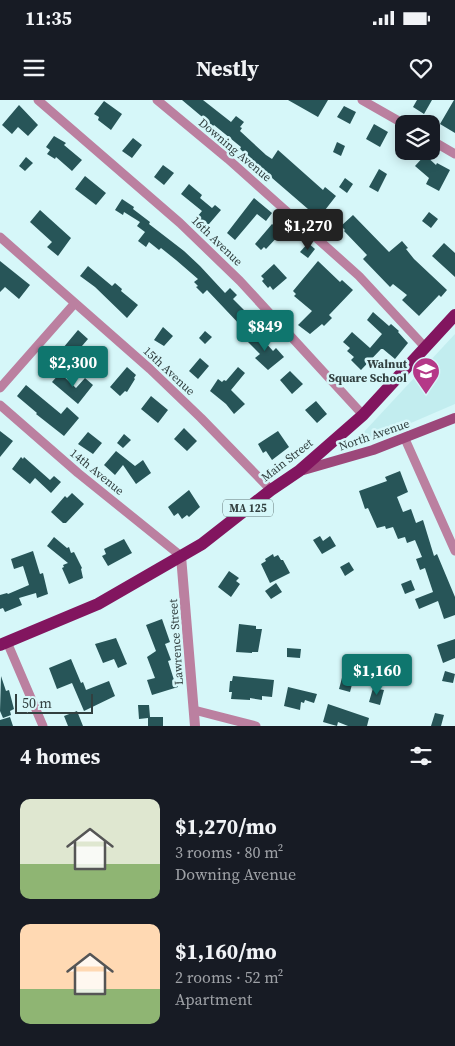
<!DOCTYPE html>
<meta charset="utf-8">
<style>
body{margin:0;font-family:"Source Serif 4",serif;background:#242831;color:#f1f3f6;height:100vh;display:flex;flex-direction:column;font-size:19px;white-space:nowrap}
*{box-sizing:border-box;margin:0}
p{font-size:16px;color:#9ea1a6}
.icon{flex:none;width:28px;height:28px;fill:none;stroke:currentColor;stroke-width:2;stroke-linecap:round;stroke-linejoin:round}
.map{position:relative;height:626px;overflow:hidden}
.panel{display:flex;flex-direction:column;background:#171b24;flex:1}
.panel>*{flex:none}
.fabs{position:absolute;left:395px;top:15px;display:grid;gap:10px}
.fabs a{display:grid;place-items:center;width:45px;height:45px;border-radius:10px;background:#171b24;box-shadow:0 2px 12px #0003;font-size:25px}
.scale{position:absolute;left:15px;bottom:12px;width:78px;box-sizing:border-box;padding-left:5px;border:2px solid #324040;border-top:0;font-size:14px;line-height:18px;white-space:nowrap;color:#324040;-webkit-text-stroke:4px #d6f7f9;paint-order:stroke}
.price{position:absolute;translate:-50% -42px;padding:0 11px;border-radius:5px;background:#0f766e;color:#fff;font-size:16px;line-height:32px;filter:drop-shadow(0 1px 2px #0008)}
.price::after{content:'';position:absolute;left:50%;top:30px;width:15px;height:11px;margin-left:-8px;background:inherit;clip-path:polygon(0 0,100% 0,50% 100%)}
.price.active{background:#222;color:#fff}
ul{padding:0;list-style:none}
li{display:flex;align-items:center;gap:15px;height:125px;padding:0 20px}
li span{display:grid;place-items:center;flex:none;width:140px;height:100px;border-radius:10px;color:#555}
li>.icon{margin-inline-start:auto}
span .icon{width:60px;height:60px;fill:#fffc;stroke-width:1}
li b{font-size:21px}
h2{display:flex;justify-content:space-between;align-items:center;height:60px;padding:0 20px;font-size:21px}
.status{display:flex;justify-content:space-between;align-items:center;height:35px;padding:0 25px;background:#171b24;direction:ltr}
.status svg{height:14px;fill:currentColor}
header{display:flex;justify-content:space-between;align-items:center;height:65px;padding:0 20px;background:#171b24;font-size:22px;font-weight:700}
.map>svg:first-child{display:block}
.built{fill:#c2edef}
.building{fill:#275558}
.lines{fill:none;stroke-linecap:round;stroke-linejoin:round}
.minor{stroke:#bb80a0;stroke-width:9}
.tertiary{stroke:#bb80a0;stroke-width:10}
.secondary{stroke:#9c477a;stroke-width:10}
.primary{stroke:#82155f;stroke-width:12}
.labels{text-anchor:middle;stroke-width:5;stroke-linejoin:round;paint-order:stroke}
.shield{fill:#d6f7f9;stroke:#637778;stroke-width:1}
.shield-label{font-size:11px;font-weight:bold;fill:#324040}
.street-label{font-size:12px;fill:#324040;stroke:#d6f7f9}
.poi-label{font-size:12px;font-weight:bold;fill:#324040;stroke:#d6f7f9;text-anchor:end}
</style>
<div class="status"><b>11:35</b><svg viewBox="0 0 49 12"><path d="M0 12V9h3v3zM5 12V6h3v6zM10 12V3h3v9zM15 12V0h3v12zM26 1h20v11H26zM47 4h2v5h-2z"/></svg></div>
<header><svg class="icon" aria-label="menu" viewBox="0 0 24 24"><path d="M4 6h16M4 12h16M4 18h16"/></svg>Nestly<svg class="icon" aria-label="heart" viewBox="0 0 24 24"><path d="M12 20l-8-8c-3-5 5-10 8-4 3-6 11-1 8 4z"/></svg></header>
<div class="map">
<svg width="455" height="626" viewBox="0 0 455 626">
<rect width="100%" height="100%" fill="#d6f7f9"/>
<path class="built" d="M455 234V304L369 341 362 340 363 333Z"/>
<path class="building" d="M182 0H203L231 22 236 16 244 22 240 27 242 28 240 31 266 55 272 59 278 50 323 90 325 87 336 96 318 119 306 110 308 109 257 65 240 49 241 47 214 25 213 26Z
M288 0H328L318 17Z
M417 0H432L424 14 413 7Z
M454 0H455V33L440 24Z
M104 1 122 14 111 30 98 20 99 17 94 14Z
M19 5 38 25 28 36 18 27 12 34 2 25Z
M344 6 356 12 350 24 337 17Z
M374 24 388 32 380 47 366 39Z
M54 36 66 43 64 45 82 60 72 71 56 57 55 59 47 54 50 50 46 47Z
M133 38 142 45 132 58 122 51Z
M337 42 345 46 341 56 333 52Z
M425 55 436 65 437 63 450 70 439 91 426 84 429 78 415 66Z
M26 57 33 63 25 71 19 66Z
M163 65 174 73 164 85 154 77Z
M379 69 387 74 378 92 369 87Z
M85 76 106 93 96 105 75 89Z
M345 78 353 84 347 93 339 87Z
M189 84 202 95 200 98 212 108 215 105 221 110 203 131 197 126 201 121 197 117 202 111 181 94Z
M254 98 272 113 266 121 257 114 235 140 227 133Z
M122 99 134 107 133 109 150 122 149 124 184 151 200 166 225 193 230 188 237 195 233 199 252 218 242 227 207 190 203 194 196 187 198 186 194 182 198 179 176 160 161 148 159 150 149 142 146 147 138 141 145 132 137 126 140 122 124 112 123 115 115 110Z
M40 110 71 138 58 156 47 147 52 142 30 122Z
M429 112 438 119 431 128 422 121Z
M353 115 389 152 402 141 408 148 406 149 414 159 447 190 441 197 439 195 419 216 402 200 407 195 393 184 390 187 363 159 367 155 344 131 345 130 341 126Z
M272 124 282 132 266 149 264 147 261 150 255 144Z
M308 143 315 149 308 158 300 152Z
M444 143 455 153V177L432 156Z
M0 161 30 185 19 199 5 187 0 192Z
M318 161 340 182 342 180 353 190 330 214 329 215 332 218 324 226 322 224 310 234 298 225 312 211 294 196 296 194 293 191Z
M274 164 287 178 273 190 270 186 268 188 262 181 264 179 261 176Z
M88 166 112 186 115 183 122 189 121 191 138 205 127 218 95 187 80 176Z
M373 212 389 226 391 224 399 231 398 232 408 243 395 259 383 249H381L361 270 351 260 354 257 347 251 350 248 343 242 352 232 370 248 382 234 367 220Z
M163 227 173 236 164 246 154 240Z
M78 230 88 239 63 268 56 262 65 250 63 248Z
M205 231 212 237 205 244 199 238Z
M256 232 273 251 276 248 284 257 268 270 255 258 260 254 248 242Z
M200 258 209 266 198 279 189 271Z
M127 267 136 275 134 278 135 279 127 292 125 291 120 296 110 287Z
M238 267 245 273 231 290 245 304 234 314 226 304 210 291 218 279 222 282 224 280 226 281Z
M290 271 303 284 292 294 280 280Z
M60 273 76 288 85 278 93 285 78 304 52 282Z
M26 285 61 314 67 307 79 318 64 336 36 314 37 313 18 297 17 296Z
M151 296 168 310 158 323 141 309Z
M316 301 327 314 317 323 305 310Z
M184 328 197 341 187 351 174 339Z
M0 331 13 341 0 357Z
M278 331 289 347 272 360 266 351 263 353 258 344Z
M88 332 102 343 93 354 78 344Z
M124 334 131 340 123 348 117 343Z
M116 351 135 366 143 360 151 373 136 384 123 365 115 375 104 365Z
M21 357 23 359 24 357 50 380 54 376 61 382 51 393 35 378 30 384 12 369Z
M400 371 408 392 397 397 403 412 411 409 416 423 423 420 434 456 437 454 455 497V515L444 519 438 501 419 509 415 499 433 492 425 468 420 470 416 459 422 457 415 440 407 443 405 437 398 439 393 427 386 429 385 426 377 428 368 408 365 409 359 391 387 381 385 377Z
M189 390 200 407 189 417 187 415 182 419 178 413 174 416 168 407Z
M72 393 84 404 66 423H63L51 412 65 396 67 398Z
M320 436 323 441 330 436 336 446 322 454 313 440Z
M54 437 67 448 69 447 71 453 74 452 82 468 81 469 83 478 69 484 62 468 64 467 63 465 68 463 47 446Z
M124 439 132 453 108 466 102 456 106 454 104 449Z
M33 451 40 474 43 473 48 494 37 498 36 493 19 498 22 505 5 512 3 508 0 509V495L7 493 8 494 29 485 23 466 14 469 11 459Z
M273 454 274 457 278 455 281 460H283L290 473 270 483 261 464 266 461 265 459Z
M349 462 354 470 345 476 340 467Z
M229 471 239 478 236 481 240 484 231 497 218 487Z
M411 480 415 490 405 494 401 484Z
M276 483 282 492 271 499 265 491Z
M162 519 170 542 165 544 171 560 168 561 174 580 175 579 178 587 152 595 147 580 155 578 147 557 156 551 146 525Z
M239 524 256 526V529H262L258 552H252V553L236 552Z
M116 538 127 564 118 568 114 559 103 563 95 544Z
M455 539V558L443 563 437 545Z
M287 548 301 549 300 558 287 557Z
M71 559 81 583 83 582 86 590 109 581 115 596 84 611 72 583 57 589 49 568Z
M445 571 455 574 453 583 442 581Z
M343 574 354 577 350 592 339 589Z
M1 576 6 591 9 590 14 609 10 611 11 615 3 618 0 611Z
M233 576 274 580 272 597 262 596V600L250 598V600L231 599 232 592H229L230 581H232Z
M288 587 317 594 314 603 305 600 304 603 301 602 300 610 284 606Z
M373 588 384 590 380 605 369 602Z
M328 604 369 618 367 626H348L338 622 337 626 323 622Z
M138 605H149L150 617H163V626H148V618L139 619Z
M77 611 83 626H68L64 616Z
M435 613 444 615 441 626H431Z
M10 617 13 626H0V620Z"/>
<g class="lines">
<path class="minor" d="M38 0 180 123 240 181 363 315
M157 0 228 59 359 176 424 246
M362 0 404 24
M431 40 455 54
M0 137 150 269 201 318 271 390
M0 288 75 203
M0 305 78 373 181 456
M405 339 455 451
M7 542 43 626
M194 610 256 626"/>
<path class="tertiary" d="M181 456 195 626"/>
<path class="secondary" d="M300 371 373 350 455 318"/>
<path class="primary" d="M0 545 98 504 202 444 271 390 299 371 363 315 455 215"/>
</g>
<defs>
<g id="school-pin" transform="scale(1.4375)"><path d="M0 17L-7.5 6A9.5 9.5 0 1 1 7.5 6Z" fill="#b53888" stroke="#d6f7f9"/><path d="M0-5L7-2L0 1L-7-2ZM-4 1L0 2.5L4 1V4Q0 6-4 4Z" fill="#fff"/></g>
</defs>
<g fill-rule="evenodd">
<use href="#school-pin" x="426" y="271"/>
</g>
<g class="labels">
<rect class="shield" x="223" y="399.5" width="50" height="17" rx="4"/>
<g class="shield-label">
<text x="248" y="412">MA 125</text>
</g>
<g class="street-label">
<text transform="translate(235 50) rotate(40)" y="4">Downing Avenue</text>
<text transform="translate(217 141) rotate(44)" y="4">16th Avenue</text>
<text transform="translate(169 271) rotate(43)" y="4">15th Avenue</text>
<text transform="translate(374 335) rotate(-19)" y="4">North Avenue</text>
<text transform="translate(287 360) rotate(-38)" y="4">Main Street</text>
<text transform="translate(97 372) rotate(39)" y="4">14th Avenue</text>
<text transform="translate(176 542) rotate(-94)" y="4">Lawrence Street</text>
</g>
<g class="poi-label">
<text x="407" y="268">Walnut<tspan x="407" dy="14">Square School</tspan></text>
</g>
</g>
</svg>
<div class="fabs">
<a><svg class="icon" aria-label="layers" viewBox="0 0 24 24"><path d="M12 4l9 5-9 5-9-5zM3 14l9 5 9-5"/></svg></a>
</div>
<div class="scale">50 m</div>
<b class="price active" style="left:308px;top:151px">$1,270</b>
<b class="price" style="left:265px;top:252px">$849</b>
<b class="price" style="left:73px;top:288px">$2,300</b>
<b class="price" style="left:377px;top:596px">$1,160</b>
</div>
<section class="panel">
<h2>4 homes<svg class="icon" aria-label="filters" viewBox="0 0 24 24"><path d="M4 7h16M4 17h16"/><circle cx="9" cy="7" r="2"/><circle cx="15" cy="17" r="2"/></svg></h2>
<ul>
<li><span style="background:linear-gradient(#dfe7d0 65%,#8fb573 0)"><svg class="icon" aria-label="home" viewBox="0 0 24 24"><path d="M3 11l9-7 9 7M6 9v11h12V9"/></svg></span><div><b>$1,270/mo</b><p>3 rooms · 80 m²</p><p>Downing Avenue</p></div></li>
<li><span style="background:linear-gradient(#ffd9b3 65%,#8fb573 0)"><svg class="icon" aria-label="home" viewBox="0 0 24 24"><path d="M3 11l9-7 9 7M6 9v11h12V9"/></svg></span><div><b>$1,160/mo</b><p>2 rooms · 52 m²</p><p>Apartment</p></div></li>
</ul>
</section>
